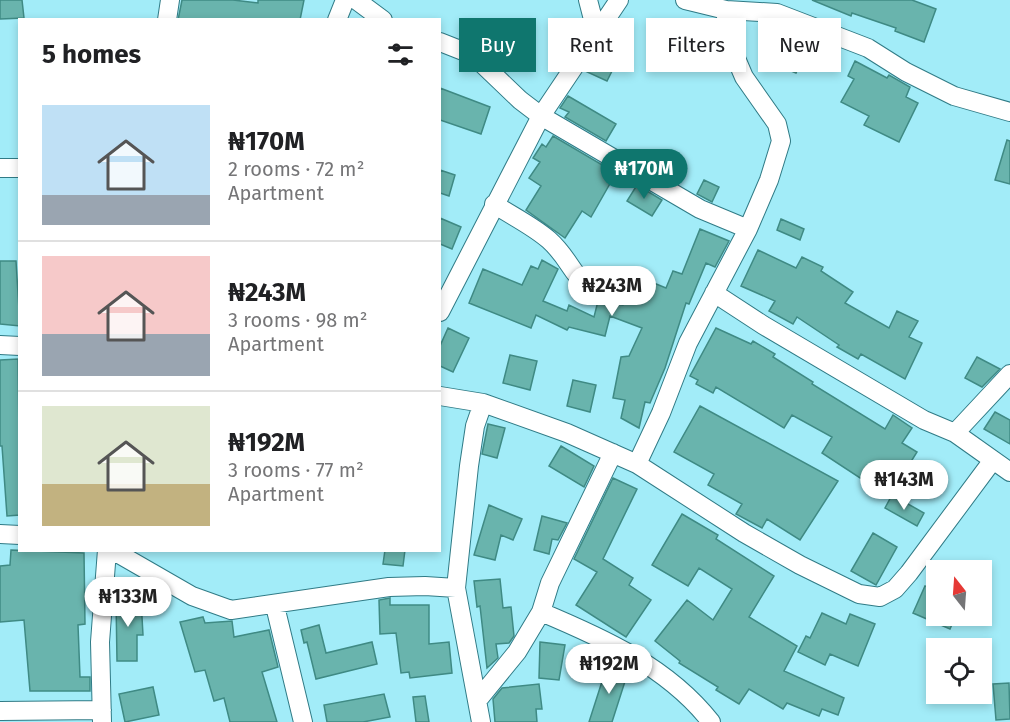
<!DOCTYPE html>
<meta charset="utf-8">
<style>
body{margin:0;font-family:"Fira Sans",sans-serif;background:#f2f2f2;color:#202124;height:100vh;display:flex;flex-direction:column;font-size:22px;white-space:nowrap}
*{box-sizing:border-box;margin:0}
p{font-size:20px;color:#757577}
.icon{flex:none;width:33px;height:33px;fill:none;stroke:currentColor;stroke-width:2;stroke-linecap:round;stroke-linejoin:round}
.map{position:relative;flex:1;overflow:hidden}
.panel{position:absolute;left:18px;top:18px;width:423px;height:534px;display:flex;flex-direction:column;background:#fff;border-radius:0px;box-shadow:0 3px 9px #0003}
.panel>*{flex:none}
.banner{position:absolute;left:459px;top:18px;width:460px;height:54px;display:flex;gap:12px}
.needle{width:39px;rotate:343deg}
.tools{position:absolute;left:926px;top:560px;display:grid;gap:12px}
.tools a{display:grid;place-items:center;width:66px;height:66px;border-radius:0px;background:#fff;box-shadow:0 3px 9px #0003;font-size:30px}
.price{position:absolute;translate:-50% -51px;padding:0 14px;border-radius:21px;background:#fff;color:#222;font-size:20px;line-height:39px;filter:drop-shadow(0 2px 3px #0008)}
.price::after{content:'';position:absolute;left:50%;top:36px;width:18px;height:14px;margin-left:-9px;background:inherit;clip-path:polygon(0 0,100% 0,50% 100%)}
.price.on{background:#0f766e;color:#fff}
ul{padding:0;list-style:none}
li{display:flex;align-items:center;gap:18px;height:150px;padding:0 24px}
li+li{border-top:2px solid #e0e0e0}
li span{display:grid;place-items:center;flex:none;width:168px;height:120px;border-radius:0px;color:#555}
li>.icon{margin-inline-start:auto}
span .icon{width:72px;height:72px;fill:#fffc;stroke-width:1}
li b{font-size:26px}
h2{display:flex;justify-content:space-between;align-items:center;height:72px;padding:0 24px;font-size:26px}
.pill{padding:0 21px;border-radius:0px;background:#fff;box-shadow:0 3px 9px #0003;font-size:21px;line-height:54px}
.pill.on{background:#0f766e;color:#fff}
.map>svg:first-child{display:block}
.building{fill:#69b4ad;stroke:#3f8a84;stroke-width:1.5}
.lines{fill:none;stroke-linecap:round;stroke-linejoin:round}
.minor-casing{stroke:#307b86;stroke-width:20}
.minor{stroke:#fff;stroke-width:18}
</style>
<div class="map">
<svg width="1010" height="722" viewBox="0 0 1010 722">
<rect width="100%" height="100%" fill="#a2ecf8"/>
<path class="building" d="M0 0H22L24 18 0 19Z
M182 0H233L258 3V0H304L300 20H178Z
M812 0H912L936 9 924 42 895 31 896 28 852 13 851 16Z
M775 43 804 55 796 73 767 61Z
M594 57 614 67 607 81 585 71Z
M855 61 887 78 889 75 910 87 906 97 918 103 899 142 864 125 869 116 841 102 854 79 848 76Z
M440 88 490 107 481 134 440 120Z
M568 96 616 124 606 141 565 117 569 112 560 108Z
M553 136 616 173 591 217 582 211 565 238 526 210 541 186 529 178 540 162 533 158 542 144 546 147Z
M1007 140 1010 141V184L995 180Z
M440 170 455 175 449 196 440 193Z
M704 180 719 187 712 202 697 194Z
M637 185 662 200 652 216 627 201Z
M440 218 461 227 452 249 440 244Z
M781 219 804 229 800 240 777 230Z
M700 229 729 241 715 267 706 263 689 304 686 303 665 368 650 403 645 402 639 428 621 418 625 400 613 398 621 357 629 356 642 328 610 316 605 336 569 327 567 330 536 315 531 328 469 303 483 269 522 285 531 266 538 269 542 260 558 269 543 301 567 311 569 305 594 317 598 301 623 305 627 296 630 297 639 277 666 288 673 271 682 274Z
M758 250 796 268 802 257 823 267 821 271 853 292 845 303 889 328 897 311 918 321 909 337 922 343 905 379 861 354 858 359 837 347 839 345 797 317 793 324 769 311 775 301 741 286Z
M0 261H16L20 326 0 324Z
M448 328 469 338 453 372 440 366V346Z
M716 328 751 344 753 341 775 354 773 357 813 382 812 384 885 429 893 415 912 428 902 443 917 452 889 497 822 453 832 437 792 415 784 428 716 387 713 393 696 384 698 380 690 376Z
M510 355 537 361 530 390 503 383Z
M977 357 1000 369 982 387 965 378Z
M18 359 20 515 7 516 2 446H0V360Z
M573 380 596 385 590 412 567 406Z
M700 406 838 481 800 540 767 519 762 528 736 514 742 504 708 485 714 474 674 452Z
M995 412 1010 420V444L984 429Z
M488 424 505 428 497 458 482 454Z
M561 446 594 466 584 487 549 466Z
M613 478 637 489 603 559 633 578 629 585 651 600 626 637 576 605 597 572 574 559Z
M892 495 924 513 917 526 885 508Z
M489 505 522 519 513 540 501 535 495 560 474 555Z
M682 514 718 535 716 539 774 576 749 617 797 646 784 671 844 698 838 715 822 709 819 716 787 703 783 709 749 689 739 704 716 690 718 687 679 663 680 661 655 641 687 600 713 620 732 589 699 568 688 586 652 565Z
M542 516 567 523 558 540 552 539 549 554 534 550Z
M873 533 897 547 876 585 851 571Z
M11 550 84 553 85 624 78 625 80 677H90V691H30L24 620 0 622V566L10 565Z
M385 550H405L403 566 383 564Z
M500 579 503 608 511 607 514 636 509 643 496 644 498 658 487 668 480 606 477 607 474 581Z
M925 586 936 590V615H956L950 629 913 613Z
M390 598V605H429V644L449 642 452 673 410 678 409 672 401 673 396 633 380 634 379 600Z
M123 599H141L143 635H137V661H117L116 600Z
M822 613 846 624 850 614 875 624 858 666 830 654 825 665 798 652 806 636 810 638Z
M203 617 205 623 232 621 234 637 269 630 278 667 262 672 277 722H230L224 698 214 701 205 670 195 672 180 622Z
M319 625 326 653 372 642 377 664 316 679 307 642 304 643 301 630Z
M540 642 565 645 559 680 539 678Z
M607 666 628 672 612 722H589Z
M1009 683 1010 719 996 720 993 684Z
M539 684 542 709H536L537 722H495L493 699 502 688Z
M153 687 159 715 125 722 119 694Z
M384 694 390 717 363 722H327L324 705Z
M425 696 429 722H416L413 697Z"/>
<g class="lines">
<g class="minor-casing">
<path id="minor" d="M356 0 383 20
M588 0 596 31
M685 0 726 10 777 13 868 48 906 72 954 96 1010 112
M167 20 170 0
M337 20 345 0
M440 42 473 55 520 100 541 116 700 209 748 229
M0 168H20
M494 204C512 216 533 226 549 240 578 266 570 288 615 292
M714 293 763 325 924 420 955 433 1010 472
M440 312 541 116 619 0
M0 345 20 346
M440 396 483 403 567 433 637 464 744 533 800 565 859 594 880 597 895 589 909 573 993 460
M955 433 1010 374
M637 464 661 413 688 343 748 229 769 180 781 141 777 124 744 77 726 35V10
M0 534 20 535
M112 550 192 596 231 610 389 587 425 586 456 588
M275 606 303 722
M541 612C603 638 668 667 711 722
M477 701 517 652 541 612 550 583 613 453
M0 711 102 710
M102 722 100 642 107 550
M481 722 456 588 469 466 475 426 483 403"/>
</g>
<use href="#minor" class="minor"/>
</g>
</svg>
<div class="tools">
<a><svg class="needle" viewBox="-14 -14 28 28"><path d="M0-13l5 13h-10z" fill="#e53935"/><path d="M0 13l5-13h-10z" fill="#757577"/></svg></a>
<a><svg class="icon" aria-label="locate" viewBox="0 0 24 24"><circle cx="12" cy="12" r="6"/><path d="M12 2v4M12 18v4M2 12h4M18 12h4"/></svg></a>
</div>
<b class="price on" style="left:644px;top:200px">₦170M</b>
<b class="price" style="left:612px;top:317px">₦243M</b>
<b class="price" style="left:904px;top:511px">₦143M</b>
<b class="price" style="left:128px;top:628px">₦133M</b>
<b class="price" style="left:609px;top:695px">₦192M</b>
<div class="banner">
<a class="pill on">Buy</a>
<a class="pill">Rent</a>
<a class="pill">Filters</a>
<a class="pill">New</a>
</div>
<section class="panel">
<h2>5 homes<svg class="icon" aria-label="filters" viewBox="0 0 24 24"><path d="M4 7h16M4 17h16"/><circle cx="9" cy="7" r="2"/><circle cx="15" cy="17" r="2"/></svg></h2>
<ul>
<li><span style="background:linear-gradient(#bfe0f5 75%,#9aa5b1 0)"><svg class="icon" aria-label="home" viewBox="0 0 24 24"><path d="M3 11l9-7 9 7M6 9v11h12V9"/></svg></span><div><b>₦170M</b><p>2 rooms · 72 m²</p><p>Apartment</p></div></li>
<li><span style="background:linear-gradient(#f6c9c9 65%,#9aa5b1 0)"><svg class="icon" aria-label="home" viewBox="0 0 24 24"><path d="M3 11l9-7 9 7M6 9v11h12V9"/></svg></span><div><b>₦243M</b><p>3 rooms · 98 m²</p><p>Apartment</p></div></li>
<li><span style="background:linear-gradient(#dfe7d0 65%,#c2b280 0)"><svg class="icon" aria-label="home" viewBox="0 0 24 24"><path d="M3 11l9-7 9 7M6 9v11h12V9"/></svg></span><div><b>₦192M</b><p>3 rooms · 77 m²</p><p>Apartment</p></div></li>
</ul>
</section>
</div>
